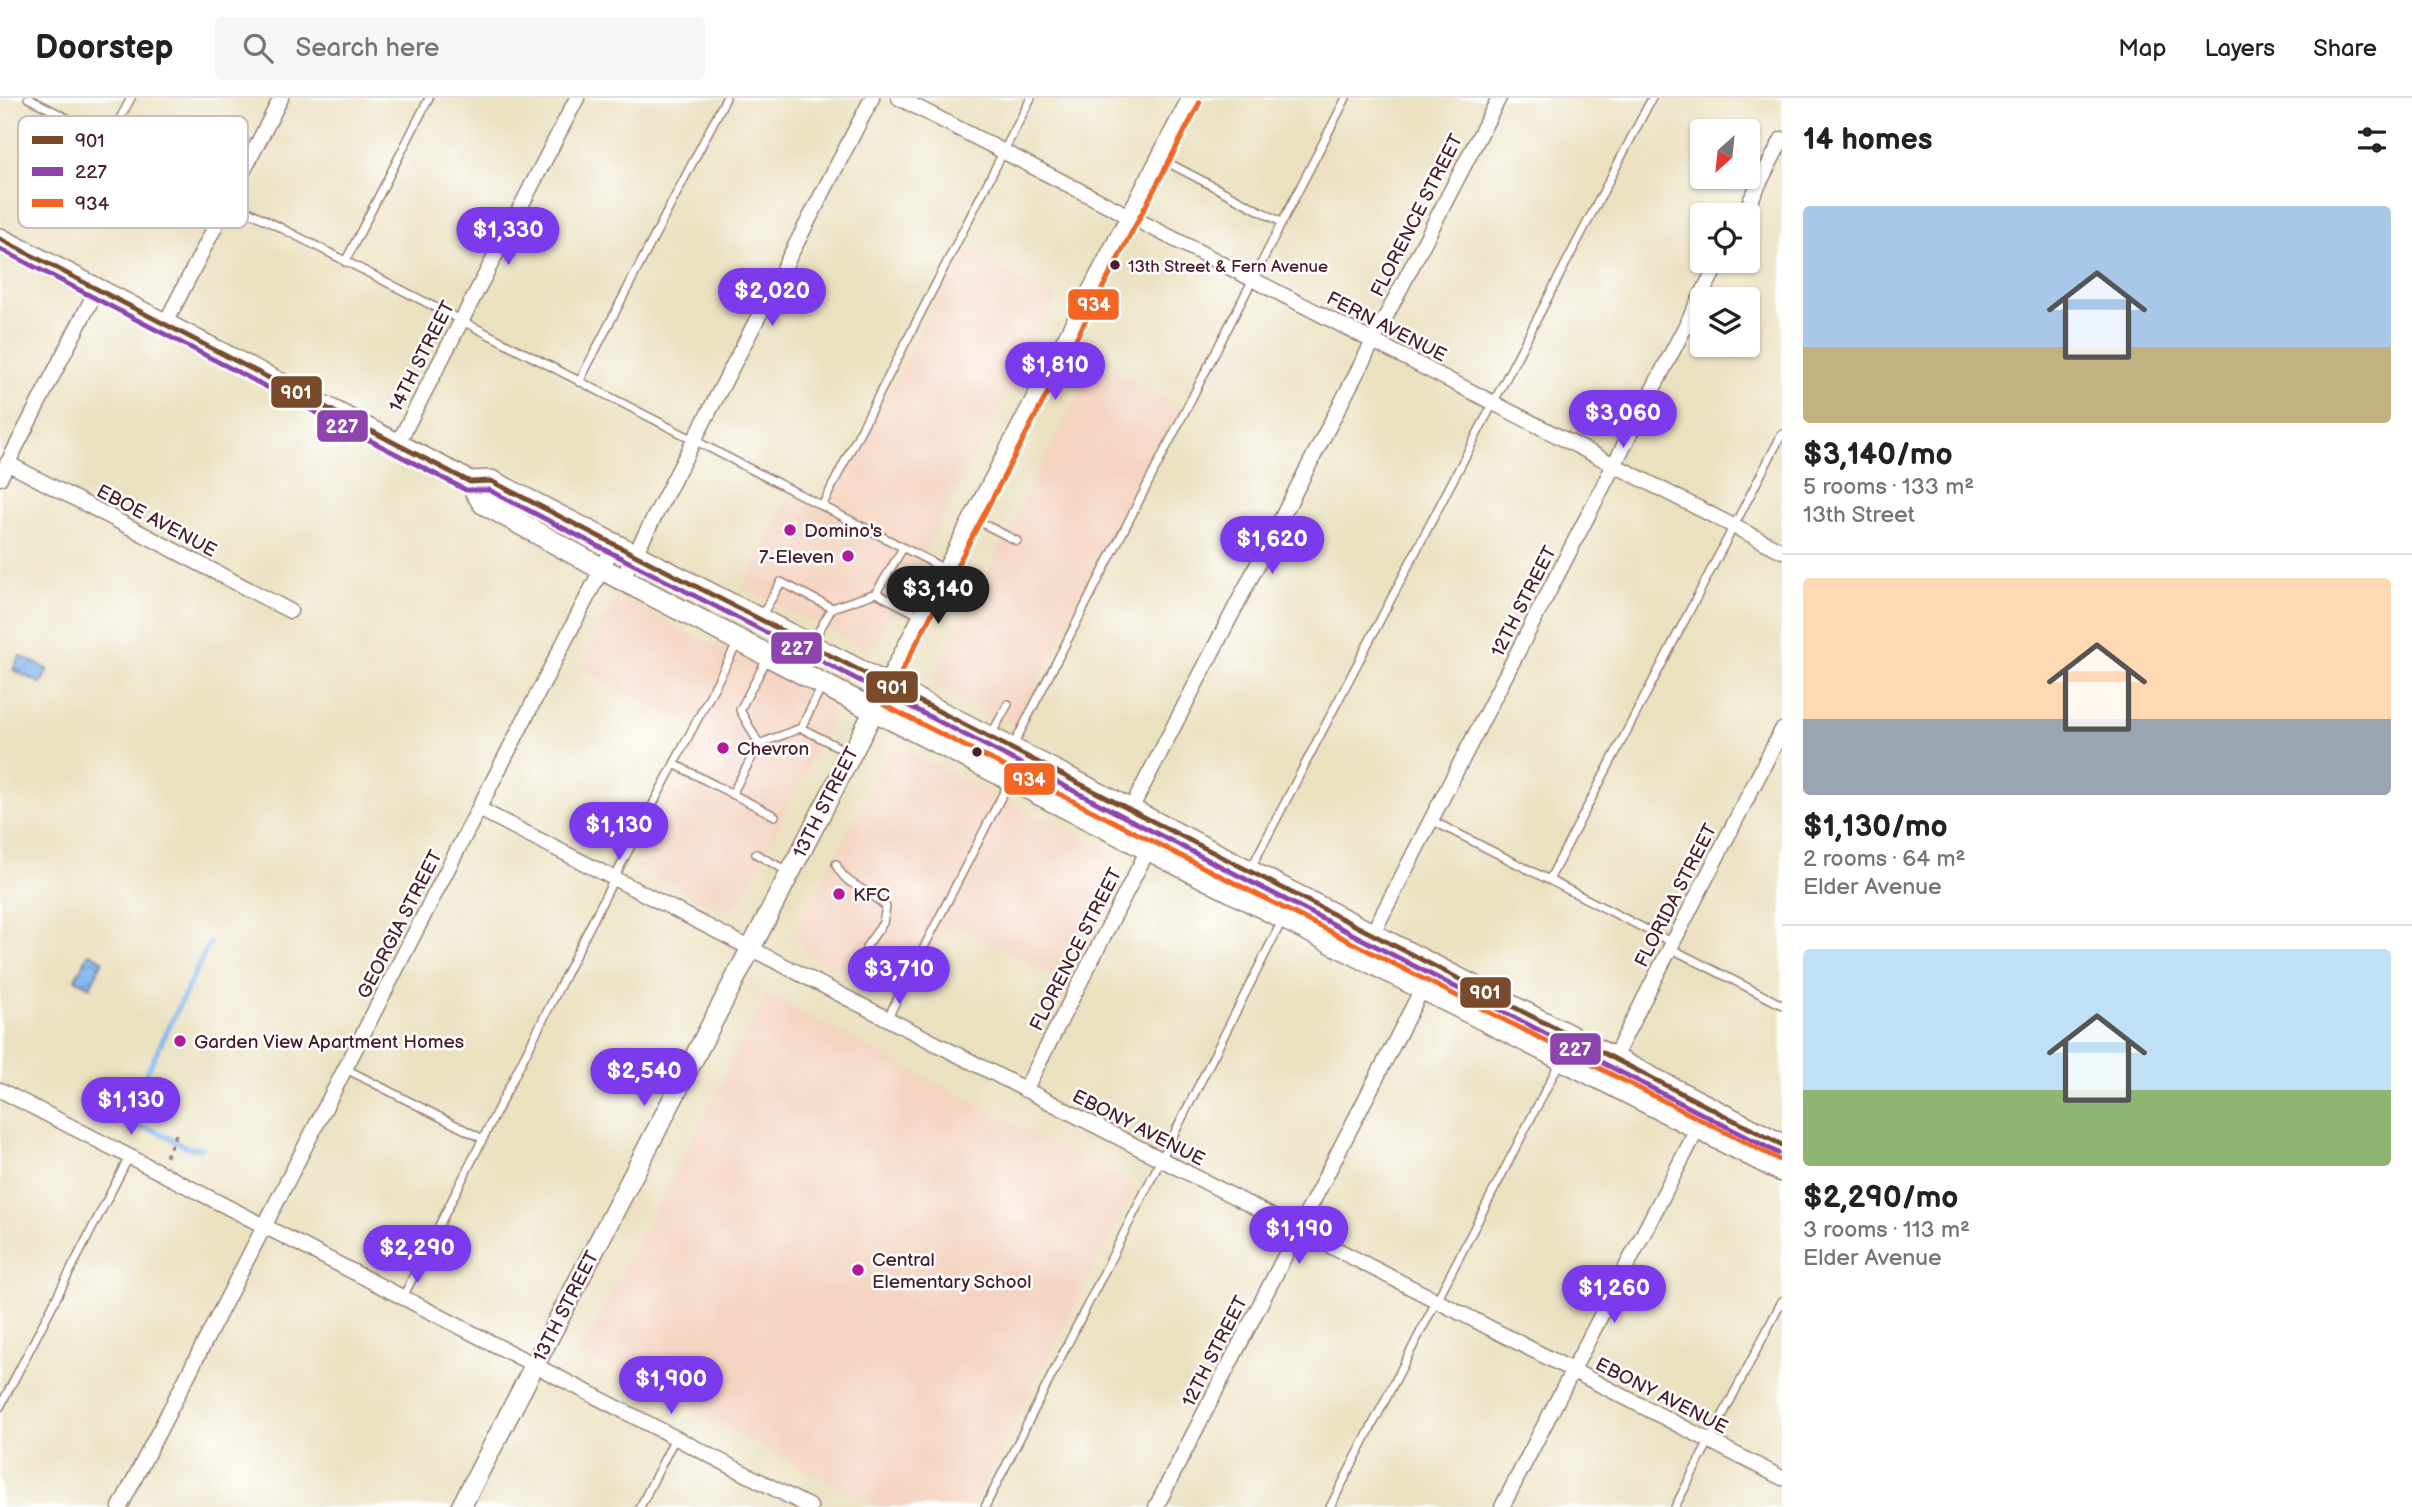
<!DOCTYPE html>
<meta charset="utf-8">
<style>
body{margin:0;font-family:"Balsamiq Sans",sans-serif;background:#f6f6f6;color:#222;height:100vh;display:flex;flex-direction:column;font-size:26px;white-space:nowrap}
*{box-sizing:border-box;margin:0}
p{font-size:23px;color:#767676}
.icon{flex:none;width:38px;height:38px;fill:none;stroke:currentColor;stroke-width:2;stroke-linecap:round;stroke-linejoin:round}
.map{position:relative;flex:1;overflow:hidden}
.sheet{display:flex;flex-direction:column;background:#fff;width:630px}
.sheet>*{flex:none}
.needle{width:46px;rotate:207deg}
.buttons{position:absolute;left:1690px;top:21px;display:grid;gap:14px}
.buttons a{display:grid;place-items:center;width:70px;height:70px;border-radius:7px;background:#fff;box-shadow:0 2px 5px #0004;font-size:35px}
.price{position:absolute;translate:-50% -60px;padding:0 16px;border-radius:24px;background:#7c3aed;color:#fff;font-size:23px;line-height:46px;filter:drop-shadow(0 2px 4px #0008)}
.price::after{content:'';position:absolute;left:50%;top:42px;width:21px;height:16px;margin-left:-10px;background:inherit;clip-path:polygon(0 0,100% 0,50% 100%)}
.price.selected{background:#222;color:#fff}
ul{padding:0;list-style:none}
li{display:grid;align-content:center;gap:14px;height:371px;padding:0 21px}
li+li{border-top:2px solid #e0e0e0}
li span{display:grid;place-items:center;height:217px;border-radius:7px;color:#555}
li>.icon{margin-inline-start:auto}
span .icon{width:126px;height:126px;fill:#fffc;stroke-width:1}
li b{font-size:30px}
h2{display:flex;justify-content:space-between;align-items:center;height:84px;padding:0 21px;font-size:30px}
header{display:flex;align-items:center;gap:42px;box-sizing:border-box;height:98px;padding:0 35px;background:#fff;border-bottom:2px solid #e0e0e0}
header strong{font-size:33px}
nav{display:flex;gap:38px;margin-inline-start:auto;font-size:24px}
.search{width:490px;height:63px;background:#f6f6f6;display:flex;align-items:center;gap:18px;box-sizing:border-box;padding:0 24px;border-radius:7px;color:#767676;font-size:26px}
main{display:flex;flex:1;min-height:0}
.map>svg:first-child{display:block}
.built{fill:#f4d3c0}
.water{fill:url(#water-waves);stroke:#666c8e;stroke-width:2}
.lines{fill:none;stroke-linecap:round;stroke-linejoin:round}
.stream{stroke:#82b8f1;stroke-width:5}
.lane-casing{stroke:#9a8076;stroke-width:10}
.street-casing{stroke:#9a8076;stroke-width:17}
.secondary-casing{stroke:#9a8076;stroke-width:22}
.primary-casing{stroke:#9a8076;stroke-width:24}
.path{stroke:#9a8076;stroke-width:3.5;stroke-dasharray:5 5;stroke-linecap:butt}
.lane{stroke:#fff;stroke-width:7}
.street{stroke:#fff;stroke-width:14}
.secondary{stroke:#fff;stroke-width:19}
.primary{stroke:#fff;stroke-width:21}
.bus-1-casing{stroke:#fff;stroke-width:10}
.bus-2-casing{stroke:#fff;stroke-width:10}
.bus-3-casing{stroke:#fff;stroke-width:10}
.bus-1{stroke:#7a4b2a;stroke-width:5}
.bus-2{stroke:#8e44ad;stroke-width:5}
.bus-3{stroke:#f26522;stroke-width:5}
.bus-dot{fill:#4a1f2b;stroke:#fff;stroke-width:2.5}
.poi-dot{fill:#b5179e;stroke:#fff;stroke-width:2.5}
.labels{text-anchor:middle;stroke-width:5;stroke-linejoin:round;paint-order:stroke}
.bus-label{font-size:17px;fill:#4a1f2b;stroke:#fff;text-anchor:start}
.street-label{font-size:19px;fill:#4a1f2b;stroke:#fff}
.poi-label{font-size:19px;fill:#4a1f2b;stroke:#fff;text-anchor:start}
.key{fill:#fff;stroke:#c9bcbf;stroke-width:2}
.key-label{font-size:19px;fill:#4a1f2b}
.line-badge{stroke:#fff;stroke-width:2.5}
.badge-label{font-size:19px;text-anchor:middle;font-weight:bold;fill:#fff}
</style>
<header>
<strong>Doorstep</strong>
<div class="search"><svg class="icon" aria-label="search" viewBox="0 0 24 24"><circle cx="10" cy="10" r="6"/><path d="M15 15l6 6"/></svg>Search here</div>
<nav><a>Map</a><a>Layers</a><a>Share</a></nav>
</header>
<main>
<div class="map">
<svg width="1782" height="1409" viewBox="0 0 1782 1409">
<defs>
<pattern id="water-waves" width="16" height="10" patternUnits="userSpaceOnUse" patternTransform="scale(1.75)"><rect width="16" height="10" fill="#82b8f1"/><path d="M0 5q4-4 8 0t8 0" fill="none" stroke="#6c95c3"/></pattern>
</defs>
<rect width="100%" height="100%" fill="#fff"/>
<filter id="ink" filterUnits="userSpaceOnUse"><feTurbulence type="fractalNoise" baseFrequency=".0143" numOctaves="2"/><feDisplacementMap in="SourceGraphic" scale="14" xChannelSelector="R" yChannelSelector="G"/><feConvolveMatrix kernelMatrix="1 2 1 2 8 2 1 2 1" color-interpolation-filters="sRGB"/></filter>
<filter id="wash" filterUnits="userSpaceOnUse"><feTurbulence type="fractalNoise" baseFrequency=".00686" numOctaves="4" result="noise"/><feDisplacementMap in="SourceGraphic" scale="28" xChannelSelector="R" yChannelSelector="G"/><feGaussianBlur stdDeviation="1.57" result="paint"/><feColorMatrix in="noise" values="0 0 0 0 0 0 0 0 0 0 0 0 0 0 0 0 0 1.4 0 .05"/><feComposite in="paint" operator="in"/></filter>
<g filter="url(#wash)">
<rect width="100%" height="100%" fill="#eae1c0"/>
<path class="built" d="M964 151 1057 200 876 546 864 550 742 490 790 396 825 414Z
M1095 265 1182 310 1014 628 938 590 934 577Z
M620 499 828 605 832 621 752 784 738 807 730 812 715 810 632 767 698 632 580 571 615 500Z
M902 651 1038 719 1049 720 1113 755 1116 767 1056 880 950 826 906 906 807 856 794 836 891 653Z
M767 896 1136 1089 971 1409H878L580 1256Z"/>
<path class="water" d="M20 558 48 571 41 585 13 572Z
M89 855 103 862 90 889 75 881Z"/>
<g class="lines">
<path class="stream" d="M202 1050C181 1052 173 1039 155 1033 144 1029 134 1029 123 1024L210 844"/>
</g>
</g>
<g filter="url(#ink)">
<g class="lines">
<g class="lane-casing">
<path id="lane" d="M28 0 945 471
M109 41 131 0
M1161 61 1281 124
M345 164 429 0
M579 284 726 0
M822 408 1031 0
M974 421 1017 443
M876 495 921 518
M761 519 781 484 832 510
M812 545 832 510 876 495 903 450
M801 630 850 655
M991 637 1008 606
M759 646 801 630 821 590
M1012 650 1346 0
M674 666 775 718
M732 696 759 646 740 612 767 561
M1431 722 1673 845
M756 756 789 774
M836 766C845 789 870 791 886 809L883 825 866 849
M1251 770 1652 0
M1549 782 1782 336
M1670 850 1782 907
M887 921 1010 682
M346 971 483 1041
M403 1199 622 765 737 546
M0 1309 129 1059
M640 1409 675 1340
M985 1409 1282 823
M1330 1409 1560 964
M1675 1409 1782 1203"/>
</g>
<g class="street-casing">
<path id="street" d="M899 0 1782 453
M1743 117 1782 41
M164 228 281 0
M397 347 577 0
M7 365 290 513
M0 380 96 193
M622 481 872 0
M479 711 1782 1380
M1118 736 1499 0
M1360 860 1719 163
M1603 981 1782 632
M0 992 810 1409
M1025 992 1160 728
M120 1409 614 447
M1156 1409 1422 891
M1502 1409 1698 1030"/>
</g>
<g class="secondary-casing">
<path id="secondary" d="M461 1409 1192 0"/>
</g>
<g class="primary-casing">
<path id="primary" d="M0 141 470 384 491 383 1782 1047
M470 384 483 405 602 471 840 595 1782 1073"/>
</g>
<path class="path" d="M166 1059 177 1034"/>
<use href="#lane" class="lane"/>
<use href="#street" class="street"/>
<use href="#secondary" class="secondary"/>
<use href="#primary" class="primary"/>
<g class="bus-1-casing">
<path id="bus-1" d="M0 141 470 384 491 383 1782 1047"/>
</g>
<g class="bus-2-casing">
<path id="bus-2" d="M0 151 466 392H489L1778 1055"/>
</g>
<g class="bus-3-casing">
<path id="bus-3" d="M1200 4 884 607 1782 1063"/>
</g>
<use href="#bus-1" class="bus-1"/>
<use href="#bus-2" class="bus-2"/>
<use href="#bus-3" class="bus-3"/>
</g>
</g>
<g class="bus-dot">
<circle cx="1115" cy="167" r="6"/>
<circle cx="977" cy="654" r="6"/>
</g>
<g class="poi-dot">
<circle cx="790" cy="432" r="7"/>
<circle cx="848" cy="458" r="7"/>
<circle cx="723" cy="650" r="7"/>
<circle cx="839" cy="796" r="7"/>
<circle cx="180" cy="943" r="7"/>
<circle cx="858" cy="1172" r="7"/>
</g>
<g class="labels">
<g class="bus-label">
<text x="1128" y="174">13th Street &amp; Fern Avenue</text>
</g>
<g class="street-label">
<text transform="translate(1416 117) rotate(-63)" y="7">FLORENCE STREET</text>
<text transform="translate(1387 228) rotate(27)" y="7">FERN AVENUE</text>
<text transform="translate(421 258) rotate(-63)" y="7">14TH STREET</text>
<text transform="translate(157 422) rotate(28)" y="7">EBOE AVENUE</text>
<text transform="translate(1523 503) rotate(-63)" y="7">12TH STREET</text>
<text transform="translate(825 704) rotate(-63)" y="7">13TH STREET</text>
<text transform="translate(1675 797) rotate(-63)" y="7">FLORIDA STREET</text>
<text transform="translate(399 826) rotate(-63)" y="7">GEORGIA STREET</text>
<text transform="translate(1075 851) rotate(-63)" y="7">FLORENCE STREET</text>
<text transform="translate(1139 1029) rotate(27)" y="7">EBONY AVENUE</text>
<text transform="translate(565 1208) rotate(-63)" y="7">13TH STREET</text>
<text transform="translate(1214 1253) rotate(-63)" y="7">12TH STREET</text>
<text transform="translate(1662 1297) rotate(27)" y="7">EBONY AVENUE</text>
</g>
<g class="poi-label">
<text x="804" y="439">Domino's</text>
<text x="834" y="465" text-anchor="end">7-Eleven</text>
<text x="737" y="657">Chevron</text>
<text x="853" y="803">KFC</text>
<text x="194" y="950">Garden View Apartment Homes</text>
<text x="872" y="1168">Central<tspan x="872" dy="22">Elementary School</tspan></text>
</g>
</g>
<rect x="18" y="18" width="230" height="112" rx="10" class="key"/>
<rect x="32" y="38" width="31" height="8" fill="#7a4b2a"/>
<rect x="32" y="69" width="31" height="9" fill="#8e44ad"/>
<rect x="32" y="101" width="31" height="8" fill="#f26522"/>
<g class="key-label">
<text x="75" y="49">901</text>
<text x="75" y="80">227</text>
<text x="75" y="112">934</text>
</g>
<g class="line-badge">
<rect x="1067" y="190" width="53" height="33" rx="7" fill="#f26522"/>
<rect x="270" y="277" width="53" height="34" rx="7" fill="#7a4b2a"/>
<rect x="316" y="311" width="53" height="34" rx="7" fill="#8e44ad"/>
<rect x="770" y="533" width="53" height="34" rx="7" fill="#8e44ad"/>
<rect x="865" y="572" width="54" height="34" rx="7" fill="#7a4b2a"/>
<rect x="1003" y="664" width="53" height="34" rx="7" fill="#f26522"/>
<rect x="1459" y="878" width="53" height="33" rx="7" fill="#7a4b2a"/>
<rect x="1549" y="934" width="53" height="34" rx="7" fill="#8e44ad"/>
</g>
<g class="badge-label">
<text x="1094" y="213">934</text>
<text x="296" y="301">901</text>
<text x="342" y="335">227</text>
<text x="797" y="557">227</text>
<text x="892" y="596">901</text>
<text x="1029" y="688">934</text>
<text x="1485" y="901">901</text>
<text x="1575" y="958">227</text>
</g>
</svg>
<div class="buttons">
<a><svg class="needle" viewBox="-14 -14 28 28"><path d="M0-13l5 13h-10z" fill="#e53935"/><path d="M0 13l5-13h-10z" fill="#767676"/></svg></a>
<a><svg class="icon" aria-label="locate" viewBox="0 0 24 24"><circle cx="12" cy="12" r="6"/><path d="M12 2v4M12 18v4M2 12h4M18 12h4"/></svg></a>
<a><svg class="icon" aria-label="layers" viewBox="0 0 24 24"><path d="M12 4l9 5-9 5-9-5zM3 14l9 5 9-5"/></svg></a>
</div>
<b class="price" style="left:508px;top:169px">$1,330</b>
<b class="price" style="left:772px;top:230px">$2,020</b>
<b class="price" style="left:1055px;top:304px">$1,810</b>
<b class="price" style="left:1623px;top:352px">$3,060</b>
<b class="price" style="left:1272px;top:478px">$1,620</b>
<b class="price selected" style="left:938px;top:528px">$3,140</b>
<b class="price" style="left:619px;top:764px">$1,130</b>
<b class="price" style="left:899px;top:908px">$3,710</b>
<b class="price" style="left:644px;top:1010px">$2,540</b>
<b class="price" style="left:131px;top:1039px">$1,130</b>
<b class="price" style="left:1299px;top:1168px">$1,190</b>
<b class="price" style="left:417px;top:1187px">$2,290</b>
<b class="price" style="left:1614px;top:1227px">$1,260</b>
<b class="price" style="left:671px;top:1318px">$1,900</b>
</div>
<section class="sheet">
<h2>14 homes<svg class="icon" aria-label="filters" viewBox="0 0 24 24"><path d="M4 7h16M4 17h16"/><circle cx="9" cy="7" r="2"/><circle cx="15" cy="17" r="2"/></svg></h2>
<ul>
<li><span style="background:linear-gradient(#a9c7e8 65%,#c2b280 0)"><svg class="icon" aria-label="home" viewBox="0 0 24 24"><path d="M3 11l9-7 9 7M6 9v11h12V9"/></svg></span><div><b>$3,140/mo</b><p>5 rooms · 133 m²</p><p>13th Street</p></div></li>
<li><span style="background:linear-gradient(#ffd9b3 65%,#9aa5b1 0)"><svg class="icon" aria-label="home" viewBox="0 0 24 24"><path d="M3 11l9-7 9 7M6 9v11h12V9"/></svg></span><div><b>$1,130/mo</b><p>2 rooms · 64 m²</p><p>Elder Avenue</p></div></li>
<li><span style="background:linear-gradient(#bfe0f5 65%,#8fb573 0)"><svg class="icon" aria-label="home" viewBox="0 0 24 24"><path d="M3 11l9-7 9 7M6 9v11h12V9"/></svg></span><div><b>$2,290/mo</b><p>3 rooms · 113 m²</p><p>Elder Avenue</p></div></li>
</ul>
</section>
</main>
